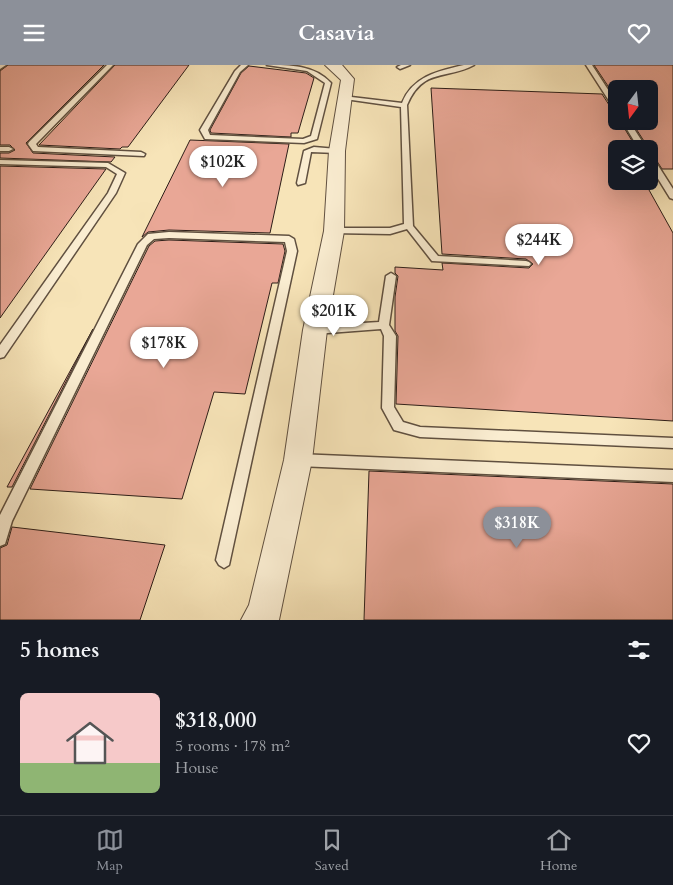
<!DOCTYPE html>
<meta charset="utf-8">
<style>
body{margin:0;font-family:Cardo,serif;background:#20242c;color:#f1f3f6;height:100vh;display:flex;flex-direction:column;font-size:19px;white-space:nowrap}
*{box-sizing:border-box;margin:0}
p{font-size:16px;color:#9ea1a6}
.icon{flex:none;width:28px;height:28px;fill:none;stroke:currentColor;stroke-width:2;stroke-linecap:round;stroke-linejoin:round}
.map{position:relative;height:555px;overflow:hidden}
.sheet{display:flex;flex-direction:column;background:#171b24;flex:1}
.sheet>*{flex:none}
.needle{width:32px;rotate:195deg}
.tools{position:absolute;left:608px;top:15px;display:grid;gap:10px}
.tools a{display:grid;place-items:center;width:50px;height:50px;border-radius:8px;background:#171b24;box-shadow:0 5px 20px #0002;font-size:25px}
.price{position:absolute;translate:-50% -42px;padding:0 11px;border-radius:18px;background:#fff;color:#222;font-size:16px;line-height:32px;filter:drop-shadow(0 1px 2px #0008)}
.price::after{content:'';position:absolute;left:50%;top:30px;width:15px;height:11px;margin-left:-8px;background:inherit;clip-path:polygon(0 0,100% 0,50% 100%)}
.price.active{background:#8c9099;color:#fff}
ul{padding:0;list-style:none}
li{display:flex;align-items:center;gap:15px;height:125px;padding:0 20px}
li span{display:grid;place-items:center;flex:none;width:140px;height:100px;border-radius:8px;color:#555}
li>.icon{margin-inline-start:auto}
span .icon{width:60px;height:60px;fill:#fffc;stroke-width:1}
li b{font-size:21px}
h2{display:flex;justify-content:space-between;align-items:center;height:60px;padding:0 20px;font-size:21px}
header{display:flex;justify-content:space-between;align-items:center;height:65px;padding:0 20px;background:#8c9099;color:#fff;font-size:22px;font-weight:600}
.tab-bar{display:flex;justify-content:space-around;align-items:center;height:70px;border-top:1px solid #363941;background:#171b24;font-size:14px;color:#9ea1a6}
.tab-bar a{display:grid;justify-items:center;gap:2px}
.tab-bar .active{color:#8c9099}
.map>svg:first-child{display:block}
.building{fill:#e9a796;stroke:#2d1e18}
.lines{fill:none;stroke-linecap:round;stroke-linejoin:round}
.service-casing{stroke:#605040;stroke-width:3}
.minor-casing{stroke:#605040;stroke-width:2}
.service{fill:#faedd1;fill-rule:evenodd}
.minor{fill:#faedd1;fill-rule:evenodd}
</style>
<header><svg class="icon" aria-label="menu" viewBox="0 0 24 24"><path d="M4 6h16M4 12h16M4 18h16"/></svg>Casavia<svg class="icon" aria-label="heart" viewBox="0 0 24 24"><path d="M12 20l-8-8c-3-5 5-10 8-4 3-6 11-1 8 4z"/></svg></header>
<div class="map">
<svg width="673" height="555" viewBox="0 0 673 555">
<rect width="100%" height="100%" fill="#f7e4b8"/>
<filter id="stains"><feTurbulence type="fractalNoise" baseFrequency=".004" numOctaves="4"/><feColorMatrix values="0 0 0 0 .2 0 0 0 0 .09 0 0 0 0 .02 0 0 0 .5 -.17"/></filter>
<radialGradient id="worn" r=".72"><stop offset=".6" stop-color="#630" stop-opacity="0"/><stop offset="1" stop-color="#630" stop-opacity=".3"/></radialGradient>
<path class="building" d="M8 0H104L26 78 33 88 115 92 111 97 0 93V88H9L15 85 10 80H0V6Z
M115 0H189L128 82H122L120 84 39 80Z
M594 0H673V104H662L631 56H649V24H610Z
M249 1 306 8 314 13 298 68H291V72L211 68 210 65 241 8Z
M431 23 602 29 611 43 616 46V56H620L637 84H616V116H644L673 168V356L396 339 398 271 395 266V232L398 211 395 208V202L443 205 442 198 529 203 533 199 526 194 442 189Z
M190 75 289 79 270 168 169 165 148 167 142 172Z
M0 101 106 104 0 253Z
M169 175 283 179 285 186 278 218H272L245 329 214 327 182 434 30 424 149 181 155 176Z
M93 264 12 422H7Z
M369 406 673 419V555H364Z
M12 462 165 480 140 555H0V483L7 480Z"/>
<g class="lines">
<g class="service-casing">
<path id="service" d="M0 0H6L0 4Z
M107 0H113L36 79 38 82 141 87 145 89 144 91 33 86 28 79 29 77Z
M241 0H248L240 7 208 65 210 70 303 74 311 71 325 18 307 6 267 0C291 0 314 0 331 18L317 74 304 78 205 74 200 65 235 6Z
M410 0 400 4 397 2 401 0Z
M464 0H474C447 15 423 2 407 40L413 161 438 191 526 196 529 197 531 199 529 201 432 196 407 164 390 169 331 168 329 166 334 163H390L404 159 401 42 345 34 342 32 343 31 402 38C413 11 438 6 464 0Z
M586 0H592L616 37V44L613 42Z
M622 56H629L647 84H639Z
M0 82H9L13 84 9 86H0Z
M314 82 337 84 341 86 337 88 311 87 305 118 298 120 297 118 304 86Z
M649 91H652L673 124V134L670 133 649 99Z
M0 95 108 98 125 108 116 128 4 292 0 293V280L108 128 117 109 106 102 0 99Z
M169 167 289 171 294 174 297 186 229 500 224 503 219 500 216 495 287 186 285 177 169 173 154 174 147 180 12 456 5 479 0 481V450L138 179 148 169Z
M391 208 396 211 389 260 396 271 394 342 403 357 420 362 673 373V383L420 372 394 365 382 343 384 271 381 264 315 269 309 265 315 261 379 257 386 211Z
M298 389 673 405V417L298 401 293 399 291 395 293 391Z"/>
</g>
<g class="minor-casing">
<path id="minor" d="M325 0H342L354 14 345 86 344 166 327 265 312 395 279 555H241L249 540 284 395 303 265 324 166 329 86 341 15Z"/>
</g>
<use href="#service" class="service"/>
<use href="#minor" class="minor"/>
</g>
<rect width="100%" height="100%" filter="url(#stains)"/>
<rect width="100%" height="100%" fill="url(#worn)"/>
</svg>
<div class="tools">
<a><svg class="needle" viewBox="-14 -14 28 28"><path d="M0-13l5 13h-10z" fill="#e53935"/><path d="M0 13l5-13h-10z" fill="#9ea1a6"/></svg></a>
<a><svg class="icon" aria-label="layers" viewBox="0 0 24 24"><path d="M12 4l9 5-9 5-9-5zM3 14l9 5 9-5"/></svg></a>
</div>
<b class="price" style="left:223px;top:123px">$102K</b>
<b class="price" style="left:539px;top:201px">$244K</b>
<b class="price" style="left:334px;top:272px">$201K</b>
<b class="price" style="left:164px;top:304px">$178K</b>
<b class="price active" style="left:517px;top:484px">$318K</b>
</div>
<section class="sheet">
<h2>5 homes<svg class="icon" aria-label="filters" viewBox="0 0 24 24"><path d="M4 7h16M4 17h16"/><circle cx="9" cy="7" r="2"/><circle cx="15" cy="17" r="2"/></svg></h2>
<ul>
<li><span style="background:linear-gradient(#f6c9c9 70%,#8fb573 0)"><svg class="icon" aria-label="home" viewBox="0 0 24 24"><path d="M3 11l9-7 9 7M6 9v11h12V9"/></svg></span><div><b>$318,000</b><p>5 rooms · 178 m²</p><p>House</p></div><svg class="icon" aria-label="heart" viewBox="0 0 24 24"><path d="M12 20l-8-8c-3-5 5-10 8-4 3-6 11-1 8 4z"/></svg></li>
</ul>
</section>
<nav class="tab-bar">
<a class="active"><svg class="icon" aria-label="map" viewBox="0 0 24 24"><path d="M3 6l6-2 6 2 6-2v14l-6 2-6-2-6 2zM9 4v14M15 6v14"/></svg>Map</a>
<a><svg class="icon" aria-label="saved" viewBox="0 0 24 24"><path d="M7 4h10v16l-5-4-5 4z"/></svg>Saved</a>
<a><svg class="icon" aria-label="home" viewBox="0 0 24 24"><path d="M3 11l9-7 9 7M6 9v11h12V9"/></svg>Home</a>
</nav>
